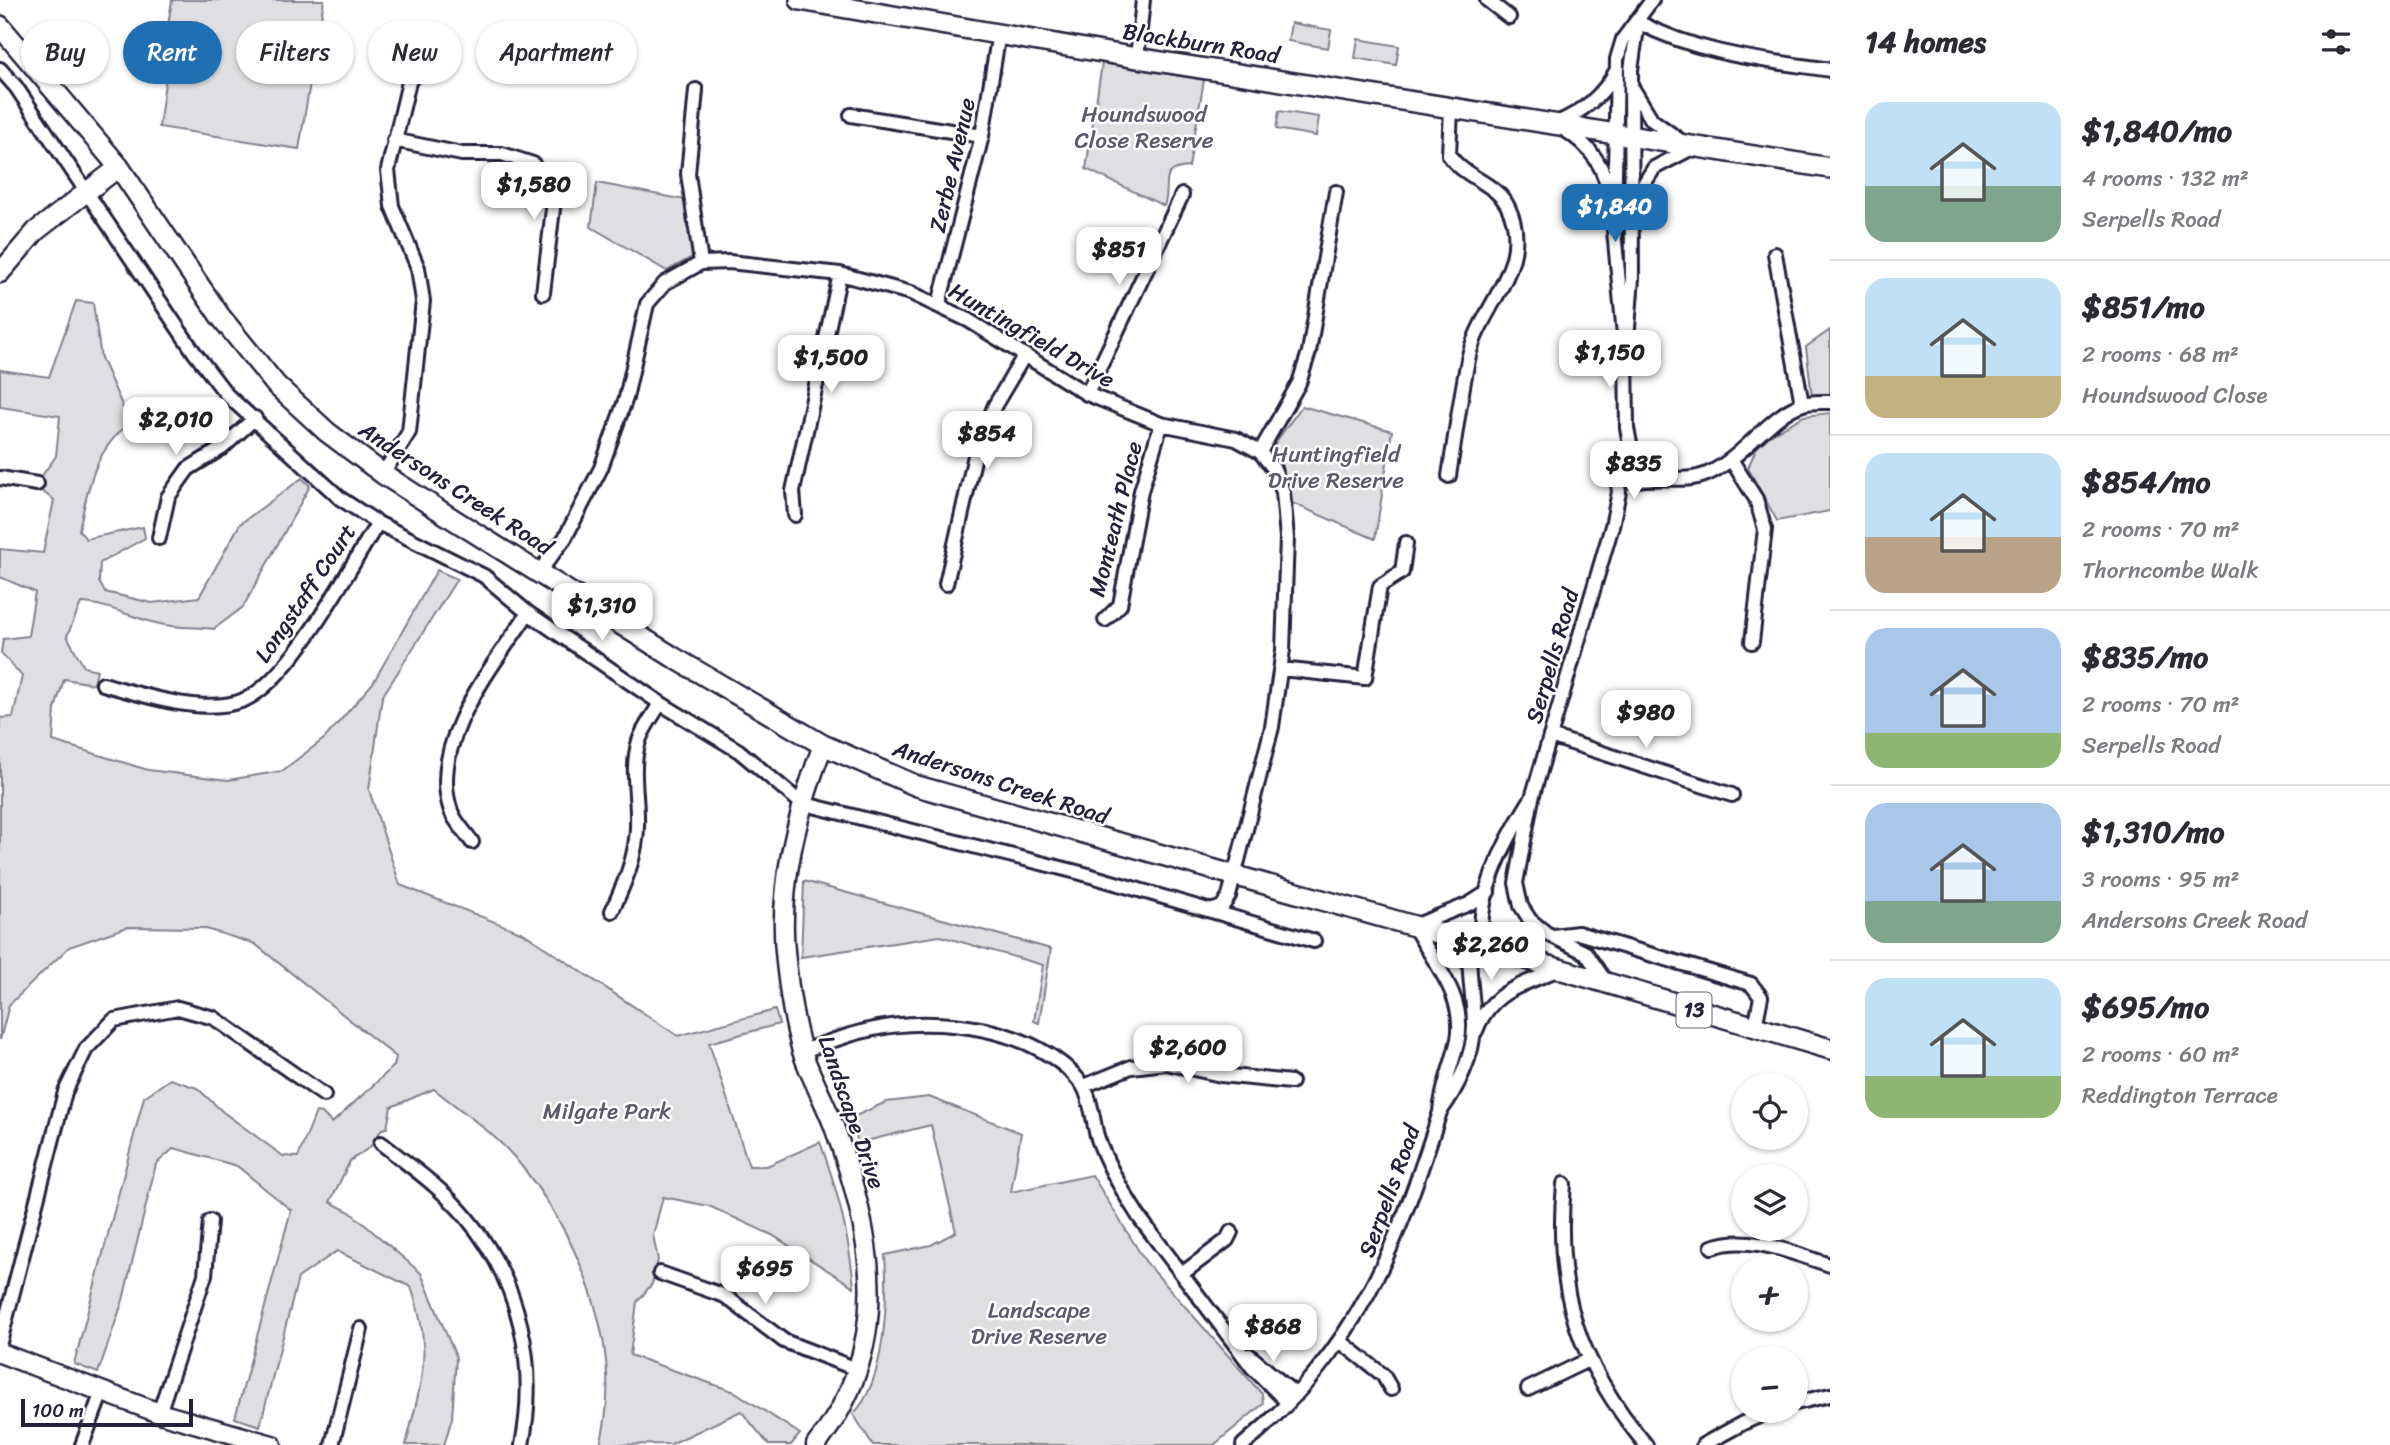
<!DOCTYPE html>
<meta charset="utf-8">
<style>
body{margin:0;font-family:Sriracha,sans-serif;background:#f2f2f3;color:#2b2b33;height:100vh;display:flex;flex-direction:column;font-size:26px;white-space:nowrap}
*{box-sizing:border-box;margin:0}
p{font-size:23px;color:#7c7c81}
.icon{flex:none;width:38px;height:38px;fill:none;stroke:currentColor;stroke-width:2;stroke-linecap:round;stroke-linejoin:round}
.map{position:relative;flex:1;overflow:hidden}
.details{display:flex;flex-direction:column;background:#fff;width:560px}
.details>*{flex:none}
.hud{position:absolute;left:21px;top:21px;width:665px;height:63px;display:flex;gap:14px}
.fabs{position:absolute;left:1731px;top:1073px;display:grid;gap:14px}
.fabs a{display:grid;place-items:center;width:77px;height:77px;border-radius:50%;background:#fff;box-shadow:0 2px 5px #0004;font-size:35px}
.scale{position:absolute;left:21px;bottom:18px;width:172px;box-sizing:border-box;padding-left:7px;border:4px solid #22223b;border-top:0;font-size:19px;line-height:24px;white-space:nowrap;color:#22223b;-webkit-text-stroke:5px #fff;paint-order:stroke}
.price{position:absolute;translate:-50% -60px;padding:0 16px;border-radius:14px;background:#fff;color:#222;font-size:23px;line-height:46px;filter:drop-shadow(0 2px 4px #0008)}
.price::after{content:'';position:absolute;left:50%;top:42px;width:21px;height:16px;margin-left:-10px;background:inherit;clip-path:polygon(0 0,100% 0,50% 100%)}
.price.current{background:#1f6fb2;color:#fff}
ul{padding:0;list-style:none}
li{display:flex;align-items:center;gap:21px;height:175px;padding:0 35px}
li+li{border-top:2px solid #e1e1e2}
li span{display:grid;place-items:center;flex:none;width:196px;height:140px;border-radius:21px;color:#555}
li>.icon{margin-inline-start:auto}
span .icon{width:84px;height:84px;fill:#fffc;stroke-width:1}
li b{font-size:30px}
h2{display:flex;justify-content:space-between;align-items:center;height:84px;padding:0 35px;font-size:30px}
.pill{padding:0 24px;border-radius:32px;background:#fff;box-shadow:0 2px 5px #0004;font-size:24px;line-height:63px}
.pill.current{background:#1f6fb2;color:#fff}
main{display:flex;flex:1;min-height:0}
.map>svg:first-child{display:block}
.green{fill:#dfdfe2;stroke:#80808e;stroke-width:2}
.lines{fill:none;stroke-linecap:round;stroke-linejoin:round}
.street-casing{stroke:#22223b;stroke-width:18}
.secondary-casing{stroke:#22223b;stroke-width:23}
.primary-casing{stroke:#22223b;stroke-width:24}
.street{stroke:#fff;stroke-width:12}
.secondary{stroke:#fff;stroke-width:18}
.primary{stroke:#fff;stroke-width:19}
.labels{text-anchor:middle;stroke-width:5;stroke-linejoin:round;paint-order:stroke}
.shield{fill:#fff;stroke:#646476;stroke-width:2}
.shield-label{font-size:21px;font-weight:bold;fill:#22223b}
.street-label{font-size:23px;fill:#22223b;stroke:#fff}
.park-label{font-size:23px;fill:#5b5b6d;stroke:#fff}
</style>
<main>
<div class="map">
<svg width="1830" height="1445" viewBox="0 0 1830 1445">
<rect width="100%" height="100%" fill="#fff"/>
<filter id="ink" filterUnits="userSpaceOnUse"><feTurbulence type="fractalNoise" baseFrequency=".0143" numOctaves="2"/><feDisplacementMap in="SourceGraphic" scale="14" xChannelSelector="R" yChannelSelector="G"/><feConvolveMatrix kernelMatrix="1 2 1 2 8 2 1 2 1" color-interpolation-filters="sRGB"/></filter>
<g filter="url(#ink)">
<path class="green" d="M172 0H324L299 149 159 127 170 46 165 44Z
M1291 23 1331 30 1328 48 1288 41Z
M1358 39 1399 46 1396 65 1355 58Z
M1102 63 1204 80 1189 167C1156 169 1172 186 1164 206L1086 169Z
M1279 111 1319 117 1316 136 1276 129Z
M597 183 686 200 696 255 667 271 591 227Z
M76 301 93 303 101 358 130 423C94 450 88 488 79 530L86 539 143 527 145 538 100 563 99 582 105 592 152 603 199 597 240 524 302 478 310 486 243 607 214 629C197 627 177 628 160 624 135 619 105 603 81 603L67 636 84 667 97 670 94 684 64 679 55 709 53 741 148 770 228 780 282 771 325 738 373 683 437 570 457 579 382 697 369 790 400 885 523 933 678 1036 775 1010 779 1024 709 1043 749 1166H767L820 1142C838 1190 849 1236 854 1287L772 1235 709 1206 663 1197 653 1235 658 1260 652 1284 637 1302 630 1355 735 1392 800 1434 791 1445H769L741 1411 671 1444 600 1445C626 1347 578 1233 515 1158 493 1132 461 1111 434 1089L391 1107 387 1128 382 1129 370 1147 350 1161 330 1202 350 1212 421 1273 456 1357 452 1418 444 1445H406C421 1382 434 1351 411 1287L337 1251 298 1278 260 1426 235 1418 291 1210 237 1166 174 1148 156 1164 123 1300 98 1373 74 1364 144 1097 170 1079 197 1088 223 1112 283 1156 298 1157 316 1112 322 1113 332 1123 394 1066 396 1057 255 944 203 928 127 927 69 947 9 1005 0 1040V718L13 717 22 676 1 653 3 639 28 636 35 592 0 577V549L43 553 54 500 40 490 41 477 56 456 60 416 0 407V370L49 377Z
M1830 330V395L1812 397 1806 347Z
M1302 406 1392 431 1375 539 1292 503 1273 446Z
M1830 413V511L1777 521 1748 468 1759 441 1804 416Z
M804 881 1051 949 1039 1023 1034 1021 1043 965 940 936 801 957Z
M929 1097 1021 1133 1011 1192 1092 1175 1145 1261 1262 1394 1263 1404 1214 1445H873L853 1414C886 1383 888 1297 885 1255L931 1245 956 1232 931 1125 858 1143 851 1118 886 1102Z"/>
<g class="lines">
<g class="street-casing">
<path id="street" d="M1487 0 1509 17
M1638 22C1698 54 1763 60 1830 70
M1137 58 1143 0
M0 69 16 87 194 352 227 395 341 499 378 523 484 576 528 613 660 703 739 751 801 803 1081 873 1314 941
M1633 89 1652 120 1681 141
M696 90 688 174 701 263
M851 115 982 136
M1557 123C1583 111 1602 97 1616 71
M1562 128C1592 146 1606 168 1611 203
M394 140 462 154H502L533 164V169L551 178 555 192 543 293
M1634 200 1654 168 1694 147
M1775 254 1802 404
M939 304 982 136 999 33
M1624 335 1614 231 1617 59 1623 39 1652 0
M1087 394 1182 195
M1260 452 1299 383 1309 352 1336 192
M1732 461 1756 499 1765 529 1752 642
M1634 464 1627 428 1626 353 1632 278 1631 70 1638 22
M383 474 409 432 423 301 418 268 392 206 388 170 409 82 434 47
M1449 476C1455 438 1460 399 1468 360 1478 308 1536 264 1508 207 1497 183 1464 178 1449 155L1451 108
M0 478 37 484
M1621 481 1615 470 1624 461 1659 477
M1633 481C1657 474 1684 484 1707 474 1743 459 1771 413 1803 404 1811 401 1822 402 1830 402
M795 515 793 491 840 274
M159 538 168 497 188 469 222 448 255 418
M539 572 565 538 601 468 626 398 647 304 665 283 701 263 729 262 840 274 911 293 968 320 1087 394 1161 424 1236 439 1260 452 1274 469 1283 492 1287 538 1283 650 1272 727 1229 896 1222 907 1211 911
M946 584 976 451 995 405 1024 356
M1105 620 1120 605 1141 491 1161 424
M1281 669 1365 678 1380 586 1402 572 1406 543
M103 684C142 695 205 716 244 700 292 679 349 568 378 523
M1550 736 1732 795
M472 842C466 833 455 822 451 811 427 744 494 665 528 613
M612 911C622 888 633 865 636 839 641 807 629 773 639 741 643 728 654 715 660 703
M1553 936 1578 933 1751 984 1761 997 1755 1027
M1483 948C1473 900 1505 841 1530 801
M1608 985 1586 953 1546 933 1530 920 1521 906 1516 883 1532 798 1612 526 1619 492 1617 478
M1476 1031C1491 990 1522 986 1558 969
M802 1051C824 1044 846 1035 869 1030 935 1014 1038 1027 1082 1084 1091 1097 1093 1121 1097 1136 1106 1164 1123 1192 1139 1217L1252 1367 1288 1403
M1084 1086 1131 1067 1166 1063 1221 1075 1291 1082
M1440 1112C1457 1089 1474 1055 1474 1026 1474 998 1467 972 1470 944
M381 1143C410 1166 442 1188 466 1217 520 1281 538 1364 522 1445
M1564 1184C1554 1291 1578 1363 1646 1445
M1712 1247C1750 1233 1794 1254 1830 1265
M660 1273 725 1296 784 1341 859 1370
M1183 1273 1227 1240 1231 1232
M1340 1341 1383 1375 1391 1389
M0 1342 65 1092 86 1049 114 1020 178 1008 214 1018 324 1095
M1249 1355 1296 1395
M1528 1389 1588 1360
M1796 1403 1830 1395
M159 1413 205 1275 210 1221
M82 1445 102 1392
M332 1445 361 1329
M1243 1445C1358 1348 1395 1251 1440 1112 1442 1086 1453 1064 1458 1039 1466 996 1432 961 1414 926L1469 904 1488 892
M1703 1445 1743 1423 1773 1410"/>
</g>
<g class="secondary-casing">
<path id="secondary" d="M0 273 36 231 119 167
M0 1353 159 1413 272 1445
M816 1445C895 1347 874 1233 833 1124 824 1100 810 1076 802 1051 794 1023 789 991 786 962 777 888 797 814 823 745"/>
</g>
<g class="primary-casing">
<path id="primary" d="M800 0 1137 58 1830 168
M0 26 119 167 220 316 276 385 327 432 383 474 456 521 673 657 823 745 917 786 1414 926 1830 1049"/>
</g>
<use href="#street" class="street"/>
<use href="#secondary" class="secondary"/>
<use href="#primary" class="primary"/>
</g>
</g>
<g class="labels">
<rect class="shield" x="1676.5" y="992.5" width="35" height="35" rx="5"/>
<g class="shield-label">
<text x="1694" y="1017">13</text>
</g>
<g class="street-label">
<text transform="translate(1201 43) rotate(9)" y="8">Blackburn Road</text>
<text transform="translate(952 165) rotate(-77)" y="8">Zerbe Avenue</text>
<text transform="translate(1032 335) rotate(30)" y="8">Huntingfield Drive</text>
<text transform="translate(456 488) rotate(33)" y="8">Andersons Creek Road</text>
<text transform="translate(1115 519) rotate(-76)" y="8">Monteath Place</text>
<text transform="translate(305 593) rotate(-56)" y="8">Longstaff Court</text>
<text transform="translate(1552 656) rotate(-74)" y="8">Serpells Road</text>
<text transform="translate(1001 782) rotate(18)" y="8">Andersons Creek Road</text>
<text transform="translate(852 1112) rotate(71)" y="8">Landscape Drive</text>
<text transform="translate(1389 1191) rotate(-70)" y="8">Serpells Road</text>
</g>
<g class="park-label">
<text x="1144" y="122">Houndswood<tspan x="1144" dy="26">Close Reserve</tspan></text>
<text x="1336" y="462">Huntingfield<tspan x="1336" dy="26">Drive Reserve</tspan></text>
<text x="607" y="1119">Milgate Park</text>
<text x="1039" y="1318">Landscape<tspan x="1039" dy="26">Drive Reserve</tspan></text>
</g>
</g>
</svg>
<div class="fabs">
<a><svg class="icon" aria-label="locate" viewBox="0 0 24 24"><circle cx="12" cy="12" r="6"/><path d="M12 2v4M12 18v4M2 12h4M18 12h4"/></svg></a>
<a><svg class="icon" aria-label="layers" viewBox="0 0 24 24"><path d="M12 4l9 5-9 5-9-5zM3 14l9 5 9-5"/></svg></a>
<a>+</a>
<a>−</a>
</div>
<div class="scale">100 m</div>
<b class="price" style="left:534px;top:222px">$1,580</b>
<b class="price current" style="left:1615px;top:244px">$1,840</b>
<b class="price" style="left:1119px;top:287px">$851</b>
<b class="price" style="left:1610px;top:390px">$1,150</b>
<b class="price" style="left:831px;top:395px">$1,500</b>
<b class="price" style="left:176px;top:457px">$2,010</b>
<b class="price" style="left:987px;top:471px">$854</b>
<b class="price" style="left:1634px;top:501px">$835</b>
<b class="price" style="left:602px;top:643px">$1,310</b>
<b class="price" style="left:1646px;top:750px">$980</b>
<b class="price" style="left:1491px;top:982px">$2,260</b>
<b class="price" style="left:1188px;top:1085px">$2,600</b>
<b class="price" style="left:765px;top:1306px">$695</b>
<b class="price" style="left:1273px;top:1364px">$868</b>
<div class="hud">
<a class="pill">Buy</a>
<a class="pill current">Rent</a>
<a class="pill">Filters</a>
<a class="pill">New</a>
<a class="pill">Apartment</a>
</div>
</div>
<section class="details">
<h2>14 homes<svg class="icon" aria-label="filters" viewBox="0 0 24 24"><path d="M4 7h16M4 17h16"/><circle cx="9" cy="7" r="2"/><circle cx="15" cy="17" r="2"/></svg></h2>
<ul>
<li><span style="background:linear-gradient(#bfe0f5 60%,#7fa58c 0)"><svg class="icon" aria-label="home" viewBox="0 0 24 24"><path d="M3 11l9-7 9 7M6 9v11h12V9"/></svg></span><div><b>$1,840/mo</b><p>4 rooms · 132 m²</p><p>Serpells Road</p></div></li>
<li><span style="background:linear-gradient(#bfe0f5 70%,#c2b280 0)"><svg class="icon" aria-label="home" viewBox="0 0 24 24"><path d="M3 11l9-7 9 7M6 9v11h12V9"/></svg></span><div><b>$851/mo</b><p>2 rooms · 68 m²</p><p>Houndswood Close</p></div></li>
<li><span style="background:linear-gradient(#bfe0f5 60%,#b9a48a 0)"><svg class="icon" aria-label="home" viewBox="0 0 24 24"><path d="M3 11l9-7 9 7M6 9v11h12V9"/></svg></span><div><b>$854/mo</b><p>2 rooms · 70 m²</p><p>Thorncombe Walk</p></div></li>
<li><span style="background:linear-gradient(#a9c7e8 75%,#8fb573 0)"><svg class="icon" aria-label="home" viewBox="0 0 24 24"><path d="M3 11l9-7 9 7M6 9v11h12V9"/></svg></span><div><b>$835/mo</b><p>2 rooms · 70 m²</p><p>Serpells Road</p></div></li>
<li><span style="background:linear-gradient(#a9c7e8 70%,#7fa58c 0)"><svg class="icon" aria-label="home" viewBox="0 0 24 24"><path d="M3 11l9-7 9 7M6 9v11h12V9"/></svg></span><div><b>$1,310/mo</b><p>3 rooms · 95 m²</p><p>Andersons Creek Road</p></div></li>
<li><span style="background:linear-gradient(#bfe0f5 70%,#8fb573 0)"><svg class="icon" aria-label="home" viewBox="0 0 24 24"><path d="M3 11l9-7 9 7M6 9v11h12V9"/></svg></span><div><b>$695/mo</b><p>2 rooms · 60 m²</p><p>Reddington Terrace</p></div></li>
</ul>
</section>
</main>
